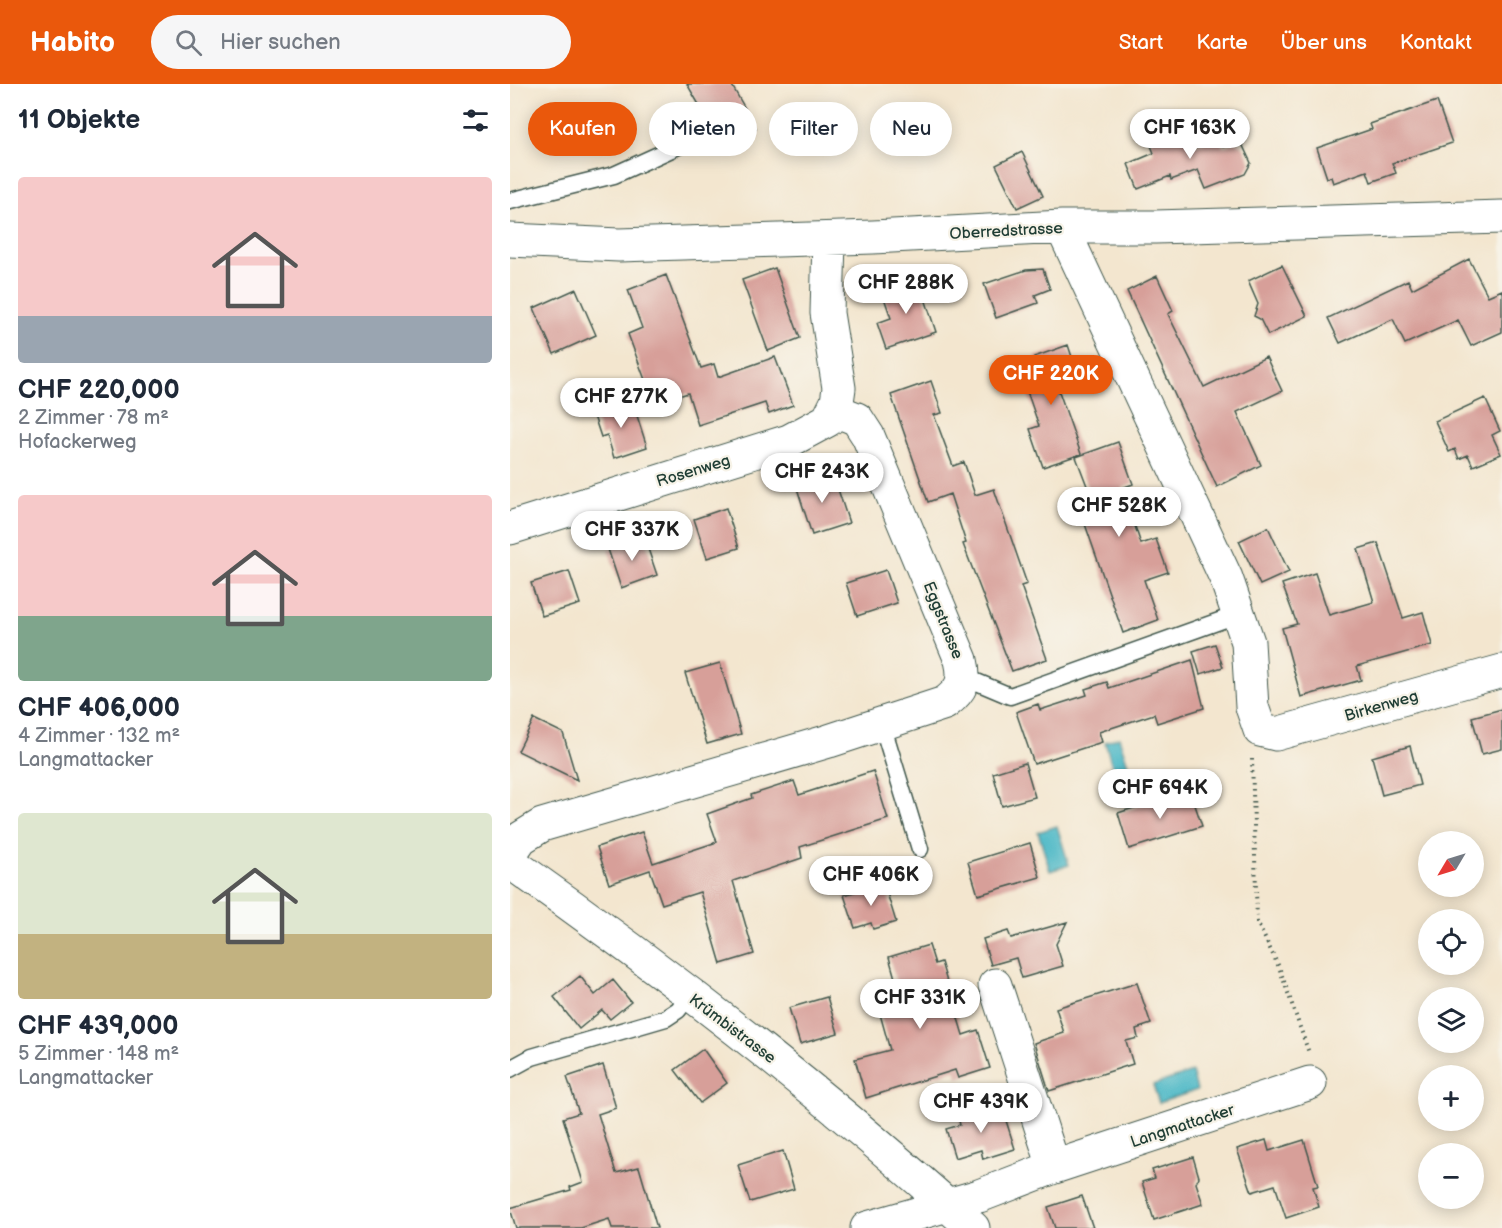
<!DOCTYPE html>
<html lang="de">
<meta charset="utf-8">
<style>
body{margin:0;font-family:"Balsamiq Sans",sans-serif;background:#f6f6f7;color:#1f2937;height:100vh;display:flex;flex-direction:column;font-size:22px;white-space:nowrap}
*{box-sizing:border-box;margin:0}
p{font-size:20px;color:#747a83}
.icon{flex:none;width:33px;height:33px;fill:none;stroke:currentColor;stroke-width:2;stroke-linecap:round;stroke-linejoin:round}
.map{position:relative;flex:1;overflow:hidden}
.drawer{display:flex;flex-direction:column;background:#fff;width:510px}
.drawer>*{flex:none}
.hud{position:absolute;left:18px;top:18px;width:570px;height:54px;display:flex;gap:12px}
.needle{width:39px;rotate:232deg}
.fabs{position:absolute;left:908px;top:747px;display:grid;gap:12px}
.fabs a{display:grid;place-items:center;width:66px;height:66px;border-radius:50%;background:#fff;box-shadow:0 3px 15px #0003;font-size:30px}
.price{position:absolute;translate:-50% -51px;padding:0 14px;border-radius:21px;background:#fff;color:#222;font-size:20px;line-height:39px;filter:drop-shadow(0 2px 3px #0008)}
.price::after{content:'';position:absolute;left:50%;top:36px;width:18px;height:14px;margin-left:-9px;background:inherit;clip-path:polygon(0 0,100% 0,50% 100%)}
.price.current{background:#ea580c;color:#fff}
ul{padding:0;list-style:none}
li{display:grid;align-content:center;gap:12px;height:318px;padding:0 18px}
li span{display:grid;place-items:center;height:186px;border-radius:6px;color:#555}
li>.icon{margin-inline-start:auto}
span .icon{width:108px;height:108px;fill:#fffc;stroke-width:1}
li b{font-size:26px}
h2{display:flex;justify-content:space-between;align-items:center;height:72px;padding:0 18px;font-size:26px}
.pill{padding:0 21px;border-radius:27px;background:#fff;box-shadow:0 3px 15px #0003;font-size:21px;line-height:54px}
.pill.current{background:#ea580c;color:#fff}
header{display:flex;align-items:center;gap:36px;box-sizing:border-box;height:84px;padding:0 30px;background:#ea580c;color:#fff}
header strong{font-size:28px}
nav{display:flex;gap:33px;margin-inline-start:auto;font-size:21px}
.search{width:420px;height:54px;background:#f6f6f7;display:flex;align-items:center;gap:15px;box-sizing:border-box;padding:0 21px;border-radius:33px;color:#747a83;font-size:22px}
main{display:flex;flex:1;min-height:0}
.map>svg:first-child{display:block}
.water{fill:#4ab7c6;stroke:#347a7d;stroke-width:1.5}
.building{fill:#d79f99}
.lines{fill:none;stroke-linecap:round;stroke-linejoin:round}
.service-casing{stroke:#3f564b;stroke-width:19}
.minor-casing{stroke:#3f564b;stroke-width:35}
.path{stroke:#3f564b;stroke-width:4;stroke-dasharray:1.5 4.5;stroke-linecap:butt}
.service{stroke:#fff;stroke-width:16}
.minor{stroke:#fff;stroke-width:33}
.labels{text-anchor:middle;stroke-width:4.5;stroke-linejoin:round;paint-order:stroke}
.street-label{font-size:16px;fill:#1f3d34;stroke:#f7f3e8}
</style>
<header>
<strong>Habito</strong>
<div class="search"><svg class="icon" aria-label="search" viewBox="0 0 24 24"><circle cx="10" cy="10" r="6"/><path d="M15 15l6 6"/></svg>Hier suchen</div>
<nav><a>Start</a><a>Karte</a><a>Über uns</a><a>Kontakt</a></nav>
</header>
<main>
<section class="drawer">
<h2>11 Objekte<svg class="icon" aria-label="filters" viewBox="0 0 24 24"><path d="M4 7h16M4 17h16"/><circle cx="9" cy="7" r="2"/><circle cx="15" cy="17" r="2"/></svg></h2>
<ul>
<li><span style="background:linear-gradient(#f6c9c9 75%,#9aa5b1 0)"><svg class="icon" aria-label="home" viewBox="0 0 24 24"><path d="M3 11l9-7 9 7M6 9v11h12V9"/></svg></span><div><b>CHF 220,000</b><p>2 Zimmer · 78 m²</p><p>Hofackerweg</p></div></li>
<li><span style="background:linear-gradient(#f6c9c9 65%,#7fa58c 0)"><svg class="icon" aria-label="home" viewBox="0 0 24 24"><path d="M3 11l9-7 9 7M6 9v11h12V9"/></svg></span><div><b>CHF 406,000</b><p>4 Zimmer · 132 m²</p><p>Langmattacker</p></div></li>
<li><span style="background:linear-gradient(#dfe7d0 65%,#c2b280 0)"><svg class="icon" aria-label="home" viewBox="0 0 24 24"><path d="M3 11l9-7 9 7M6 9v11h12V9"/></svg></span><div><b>CHF 439,000</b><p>5 Zimmer · 148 m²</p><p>Langmattacker</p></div></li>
</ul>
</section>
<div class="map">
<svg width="992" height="1144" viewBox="0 0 992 1144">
<rect width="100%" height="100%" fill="#f7f3e8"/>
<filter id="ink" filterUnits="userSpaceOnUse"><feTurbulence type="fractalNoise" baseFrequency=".0167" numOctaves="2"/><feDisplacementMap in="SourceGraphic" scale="12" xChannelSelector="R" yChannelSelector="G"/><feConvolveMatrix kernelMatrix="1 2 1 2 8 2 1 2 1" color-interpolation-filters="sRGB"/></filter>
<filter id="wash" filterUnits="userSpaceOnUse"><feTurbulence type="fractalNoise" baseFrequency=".008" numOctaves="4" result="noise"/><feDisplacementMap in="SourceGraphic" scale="24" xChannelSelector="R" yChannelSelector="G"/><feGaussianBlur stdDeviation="1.35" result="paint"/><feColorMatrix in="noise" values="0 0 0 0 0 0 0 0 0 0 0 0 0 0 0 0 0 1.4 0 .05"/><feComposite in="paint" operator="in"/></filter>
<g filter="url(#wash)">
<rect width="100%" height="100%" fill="#f3e6cf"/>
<path class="water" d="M609 653 620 687 605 692 595 658Z
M547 742 559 781 540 787 528 748Z
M682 988 687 1006 649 1019 643 1001Z"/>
<g id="blocks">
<path class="building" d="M177 0H221L246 44 213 62Z
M927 17 942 59 882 79 886 89 861 98 857 87 823 99 821 93 817 94 807 64 862 45 860 40Z
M677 41 686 61 709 52 713 63 725 58 733 62 741 79 735 90 696 105 688 86 661 96 660 92 628 105 618 80 644 69 639 57Z
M512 68 533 112 507 124 486 81Z
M959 175 978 212 992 206V248L961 262 948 236 895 260 883 235 830 259 818 234 898 196 902 205Z
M772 181 797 232 758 251 750 235 744 232 748 220 738 197Z
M265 184 290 254 258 267 232 196Z
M533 185 540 205 525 211 528 219 486 234 474 200 516 186Z
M156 191 191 284 204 280 208 293 265 273 283 321 259 330 255 319 188 341 178 309 144 320 118 250 132 244 118 206Z
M647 192 663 227 658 230 694 303 756 273 772 307 727 328 751 381 707 403 617 207Z
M409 196 426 248 376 265 367 239 381 234 372 208Z
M66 205 86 251 44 270 24 224Z
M558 261 568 291 546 299 571 370 533 383 520 345 529 342 510 287 526 281 524 273Z
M421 297 432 329 424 331 443 382 454 378 465 411 484 405 517 500 511 502 537 575 502 587 453 460 456 459 440 410 418 418 381 311Z
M975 314 990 347 982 351 991 370 963 382 958 371 949 375 945 365 939 368 925 337Z
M122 316 137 363 104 374 97 351 91 353 83 329Z
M608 358 623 400 612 404 631 460 646 455 658 488 634 496 648 536 613 549 568 420 582 415 566 373Z
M323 390 339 439 302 451 286 401Z
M216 424 229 464 197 474 184 435Z
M758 443 779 488 750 501 729 457Z
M134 453 147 491 111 504 98 465Z
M868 459 893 534 913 528 922 561 847 582 851 596 791 613 772 544 787 540 772 500 805 489 819 531 864 518 848 465Z
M376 486 387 519 347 532 336 499Z
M59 487 70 520 32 532 21 499Z
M705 560 713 583 690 590 683 567Z
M682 576 694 624 647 639 644 630 589 648 592 658 524 680 506 628 528 620 530 626 577 611 575 605 597 598 599 604Z
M210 579 231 650 197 660 175 589Z
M992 625V665L972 670 962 633Z
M24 635 53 649 67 696 8 667Z
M900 662 910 701 872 711 862 673Z
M515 679 525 713 492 722 483 689Z
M363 687 378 735 290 763 292 774 223 797 244 870 211 880 190 808 152 820 140 786 99 800 87 763 132 748 143 779 207 758 197 730 242 714 241 711 284 697 289 711Z
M680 706 692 742 619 765 608 729Z
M520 759 530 793 468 811 458 778Z
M374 799 386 838 363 845 361 839 345 844 334 811Z
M557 838 546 860 553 882 512 894 506 874 481 881 473 855 498 847 501 854Z
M419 861 425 880 431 878 453 951 468 946 480 984 448 994 445 986 356 1014 345 975 380 966 365 912 388 905 379 873Z
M70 892 85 911 103 896 121 918 100 935 92 926 69 945 44 913Z
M627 899 641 940 626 945 628 954 616 957 623 980 539 1007 524 959 554 949 546 924Z
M317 913 328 949 290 960 279 924Z
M193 965 217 999 190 1019 165 986Z
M93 981 106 1024 88 1030 106 1089 129 1083 147 1144H102L99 1135 71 1144H6L0 1124 61 1106 60 1103 73 1098 53 1034 69 1029 57 993Z
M476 1023 478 1032 493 1027 505 1065 473 1075 471 1066 445 1074 436 1045 450 1041 448 1032Z
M756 1056 759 1067 794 1056 808 1102 803 1103 809 1123 776 1134 765 1101 742 1108 727 1065Z
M273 1067 284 1105 240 1118 228 1081Z
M683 1073 689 1093 686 1099 693 1120 644 1136 632 1098 645 1094 642 1086Z
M572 1112 583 1144H545L538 1123Z"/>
</g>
</g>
<g filter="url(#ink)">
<use href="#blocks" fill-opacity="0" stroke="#3f564b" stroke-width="1.5"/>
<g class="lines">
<g class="service-casing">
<path id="service" d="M0 117 104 91 179 57
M455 593 500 612 729 530
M372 640 410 765
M0 985 22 973 156 934 168 926 180 911"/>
</g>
<g class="minor-casing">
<path id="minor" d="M552 143 716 494 738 558 742 623 750 646 766 650 992 587
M0 156 109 161 363 153 552 143H645L992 133
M0 444 279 357 318 336 327 318 329 304 317 229 319 155
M0 770 11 754 32 741 319 657 435 619C452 606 456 597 451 576L358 352 347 335 324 326
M0 778C161 891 317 1012 463 1144
M485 901 544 1083
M357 1144 469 1112 544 1083 800 999"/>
</g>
<path class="path" d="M742 675 747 838 769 883 799 969"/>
<use href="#service" class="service"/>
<use href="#minor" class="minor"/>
</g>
</g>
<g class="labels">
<g class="street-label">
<text transform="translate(496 146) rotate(-3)" y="6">Oberredstrasse</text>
<text transform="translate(183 386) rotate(-17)" y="6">Rosenweg</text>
<text transform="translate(434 536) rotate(68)" y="6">Eggstrasse</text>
<text transform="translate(871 621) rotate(-16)" y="6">Birkenweg</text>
<text transform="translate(223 944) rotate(37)" y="6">Krümbistrasse</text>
<text transform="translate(672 1041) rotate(-18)" y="6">Langmattacker</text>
</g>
</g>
</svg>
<div class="fabs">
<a><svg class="needle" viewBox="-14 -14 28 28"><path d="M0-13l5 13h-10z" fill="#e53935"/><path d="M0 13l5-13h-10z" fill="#747a83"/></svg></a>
<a><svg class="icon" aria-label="locate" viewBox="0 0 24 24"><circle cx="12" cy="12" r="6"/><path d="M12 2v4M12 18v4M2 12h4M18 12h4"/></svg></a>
<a><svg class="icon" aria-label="layers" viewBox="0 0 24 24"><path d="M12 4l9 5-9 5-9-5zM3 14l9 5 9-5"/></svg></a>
<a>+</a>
<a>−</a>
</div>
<b class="price" style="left:680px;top:76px">CHF 163K</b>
<b class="price" style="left:396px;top:231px">CHF 288K</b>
<b class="price current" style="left:541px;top:322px">CHF 220K</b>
<b class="price" style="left:111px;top:345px">CHF 277K</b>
<b class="price" style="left:312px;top:420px">CHF 243K</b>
<b class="price" style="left:609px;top:454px">CHF 528K</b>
<b class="price" style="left:122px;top:478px">CHF 337K</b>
<b class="price" style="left:650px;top:736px">CHF 694K</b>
<b class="price" style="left:361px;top:823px">CHF 406K</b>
<b class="price" style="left:410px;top:946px">CHF 331K</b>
<b class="price" style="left:471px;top:1050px">CHF 439K</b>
<div class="hud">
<a class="pill current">Kaufen</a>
<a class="pill">Mieten</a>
<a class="pill">Filter</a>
<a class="pill">Neu</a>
</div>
</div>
</main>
